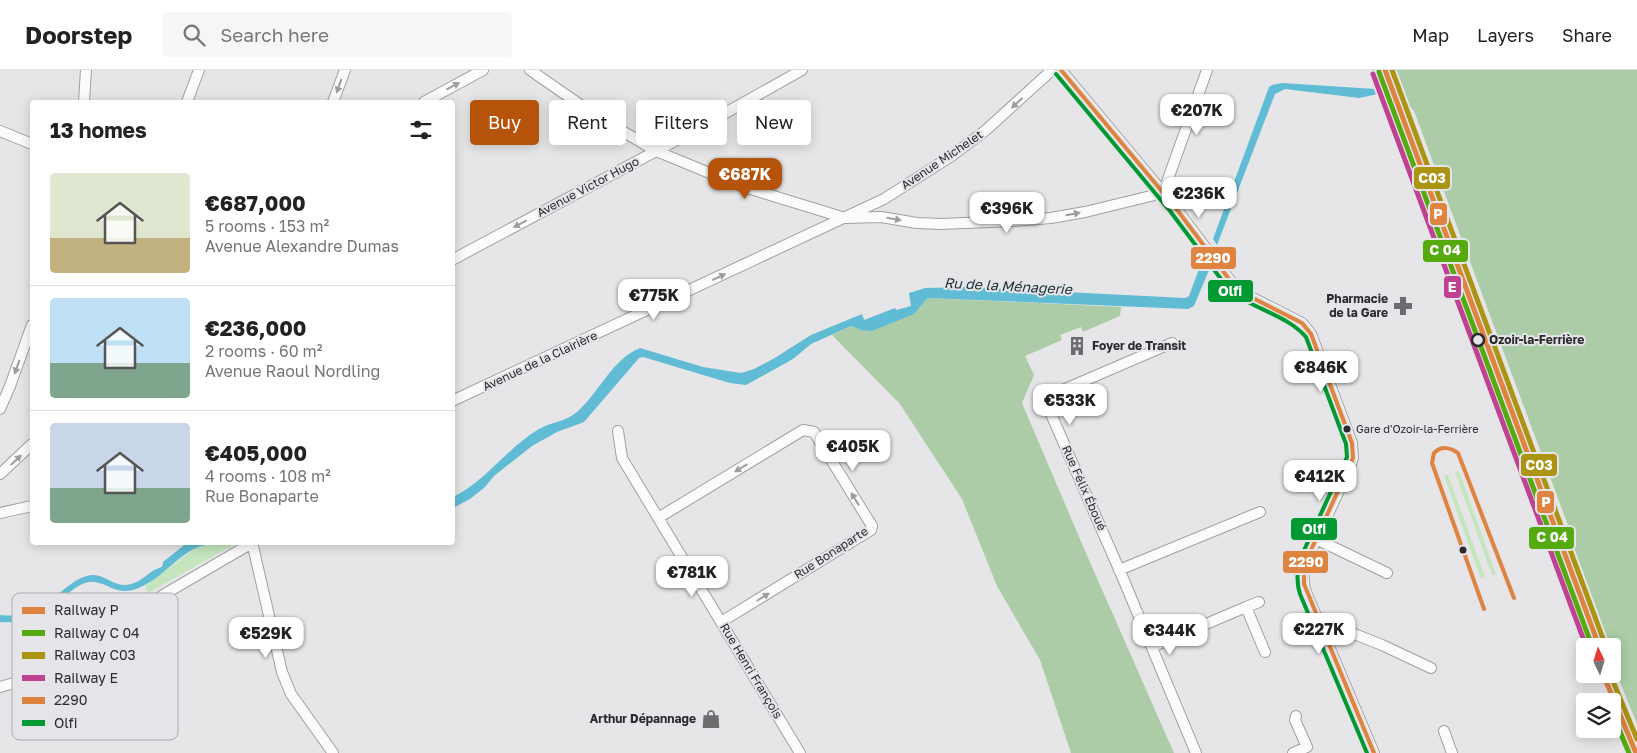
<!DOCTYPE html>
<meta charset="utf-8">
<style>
body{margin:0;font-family:"Golos Text",sans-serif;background:#f6f6f6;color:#222;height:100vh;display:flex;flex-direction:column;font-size:19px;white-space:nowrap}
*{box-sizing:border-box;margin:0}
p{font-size:16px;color:#767676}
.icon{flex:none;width:28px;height:28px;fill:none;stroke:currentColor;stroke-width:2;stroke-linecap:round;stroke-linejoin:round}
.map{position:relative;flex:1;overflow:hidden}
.details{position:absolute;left:30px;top:30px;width:425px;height:445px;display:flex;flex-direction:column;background:#fff;border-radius:5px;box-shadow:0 2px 12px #0003}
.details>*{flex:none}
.hud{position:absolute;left:470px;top:30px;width:475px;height:45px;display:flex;gap:10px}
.needle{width:32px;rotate:356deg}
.controls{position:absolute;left:1576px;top:568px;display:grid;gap:10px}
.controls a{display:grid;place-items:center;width:45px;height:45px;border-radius:5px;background:#fff;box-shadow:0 2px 12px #0003;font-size:25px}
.price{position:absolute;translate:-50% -42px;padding:0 11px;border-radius:10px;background:#fff;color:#222;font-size:16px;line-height:32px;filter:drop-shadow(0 1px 2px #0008)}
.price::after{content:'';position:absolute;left:50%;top:30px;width:15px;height:11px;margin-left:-8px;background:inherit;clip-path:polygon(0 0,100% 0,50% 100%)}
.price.current{background:#b45309;color:#fff}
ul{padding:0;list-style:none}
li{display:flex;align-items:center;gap:15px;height:125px;padding:0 20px}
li+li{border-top:1px solid #e0e0e0}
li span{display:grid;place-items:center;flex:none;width:140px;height:100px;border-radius:5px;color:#555}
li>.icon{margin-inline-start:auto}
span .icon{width:60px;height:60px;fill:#fffc;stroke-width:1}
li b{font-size:21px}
h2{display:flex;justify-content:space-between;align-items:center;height:60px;padding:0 20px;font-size:21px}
.pill{padding:0 18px;border-radius:5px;background:#fff;box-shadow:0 2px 12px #0003;font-size:18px;line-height:45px}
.pill.current{background:#b45309;color:#fff}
header{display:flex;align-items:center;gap:30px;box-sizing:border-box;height:70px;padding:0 25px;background:#fff;border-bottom:1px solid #e0e0e0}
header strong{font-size:24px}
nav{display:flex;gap:28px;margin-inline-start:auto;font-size:18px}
.search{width:350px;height:45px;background:#f6f6f6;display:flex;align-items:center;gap:12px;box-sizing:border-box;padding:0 18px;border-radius:5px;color:#767676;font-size:19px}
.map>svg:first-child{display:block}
.green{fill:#c4e5be}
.forest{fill:#abcca6}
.water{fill:#60bbd4}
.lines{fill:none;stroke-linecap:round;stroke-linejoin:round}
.street-casing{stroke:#a0a0a2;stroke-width:12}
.street{stroke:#fbfbfc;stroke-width:10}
.bus-1-casing{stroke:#e5e5e9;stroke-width:8}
.bus-2-casing{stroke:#e5e5e9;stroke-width:8}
.bus-1{stroke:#de8440;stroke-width:4}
.bus-2{stroke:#019a32;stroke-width:4}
.rail-1-casing{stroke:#e5e5e9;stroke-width:9}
.rail-2-casing{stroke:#e5e5e9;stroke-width:9}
.rail-3-casing{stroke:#e5e5e9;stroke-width:9}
.rail-4-casing{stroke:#e5e5e9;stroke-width:9}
.rail-1{stroke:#de8440;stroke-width:5}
.rail-2{stroke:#54aa0e;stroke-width:5}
.rail-3{stroke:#ac9413;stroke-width:5}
.rail-4{stroke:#c04191;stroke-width:5}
.oneway{fill:#9d9d9f}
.stop-dot{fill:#e5e5e9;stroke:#2b2b2d;stroke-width:2.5}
.bus-dot{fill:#2b2b2d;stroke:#e5e5e9;stroke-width:2}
.labels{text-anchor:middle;stroke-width:4;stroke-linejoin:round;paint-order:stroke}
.bus-label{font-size:11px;fill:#2b2b2d;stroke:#e5e5e9;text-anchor:start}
.street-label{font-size:12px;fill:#2b2b2d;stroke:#e5e5e9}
.poi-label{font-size:12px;font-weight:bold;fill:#2b2b2d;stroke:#e5e5e9;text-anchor:end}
.stop-label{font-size:12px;font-weight:bold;fill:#2b2b2d;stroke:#e5e5e9;text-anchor:start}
.water-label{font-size:14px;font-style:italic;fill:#192e34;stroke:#e5e5e9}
.key{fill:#e5e5e9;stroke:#adadb1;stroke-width:1}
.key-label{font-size:14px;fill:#2b2b2d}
.line-badge{stroke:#e5e5e9;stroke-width:2}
.badge-label{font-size:14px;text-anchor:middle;font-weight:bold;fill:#fff}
</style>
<header>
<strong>Doorstep</strong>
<div class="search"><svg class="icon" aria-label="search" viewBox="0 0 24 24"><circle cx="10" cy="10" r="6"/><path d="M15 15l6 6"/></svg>Search here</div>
<nav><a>Map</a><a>Layers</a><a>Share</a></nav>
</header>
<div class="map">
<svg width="1637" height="683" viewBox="0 0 1637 683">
<rect width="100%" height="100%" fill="#e6e6e8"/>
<path class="green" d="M1459 401 1496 504 1492 505 1455 402Z
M1448 405 1485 507 1481 509 1444 406Z
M219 473H237L148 523 145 516 197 477Z"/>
<path class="forest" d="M1390 0H1637V654L1613 595 1612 576H1605L1580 512 1572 466 1414 41 1397 22Z
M928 228 1121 237 1120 246 1083 262 1081 257 1060 265 1062 270 1025 286 1034 305 1022 333 1085 481 1174 683H1071L1040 590 997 516 962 429 900 334 832 265 851 256 861 260 914 244Z"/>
<path class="water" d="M1282 13 1375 19 1378 24 1359 28 1285 19 1275 24 1217 175 1213 169 1269 17 1272 15Z
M1202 191 1209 200 1194 236 1188 239 928 228 914 244 872 261 861 260 851 256 811 274 793 289 746 315 730 313 643 287 639 288 584 352 557 362 532 376 494 406 484 418 470 429 453 438V427C485 412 507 378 539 359 551 352 565 352 577 342 599 323 612 289 640 278L703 297 741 303 754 299 773 289 811 265 862 244 864 250 895 238 896 240 911 236 909 223 925 218 969 217 1185 228 1189 226Z
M188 472 219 473C212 474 203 475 196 478 175 488 159 511 136 519 112 527 104 507 85 513 76 516 69 523 63 528 42 545 28 554 0 552V545C16 547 34 544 47 534 60 524 74 507 92 505 103 504 113 515 125 515 142 514 147 501 162 497L163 492Z"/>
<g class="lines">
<g class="street-casing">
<path id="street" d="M530 0 595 45 656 81 741 116 845 148 881 147 917 153 941 154 1012 151 1051 148 1085 142 1163 123
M1061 0 1175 137 1235 217 1243 223 1302 253 1311 264 1352 373 1353 388 1350 397 1306 491C1303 502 1302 511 1306 522L1374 683
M84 32 86 0
M187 32 199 0
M333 32 345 0
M424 32 483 0
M0 61 32 74
M1163 123 1207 0
M452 190 688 64 802 0
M1172 273 1044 328 1122 506 1196 683
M452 331 884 129 953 85 986 60 1052 0
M0 339 10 316 32 255
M618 361 622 388 800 683
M0 404 32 374
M0 443 32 436
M658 448 803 360 814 362 872 456 871 460 721 552
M1316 469 1387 503
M252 472 282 602 291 624 333 683
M1119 500 1260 442
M1246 537 1259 532
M1319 553 1324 552 1382 575 1431 598
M1152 577 1246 537 1265 582
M0 617 54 602 163 525 252 473
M1444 661 1452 683
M1293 683 1307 677 1295 650 1296 646"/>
</g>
<use href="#street" class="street"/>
<g class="bus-1-casing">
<path id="bus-1" d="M1061 0 1175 137 1235 217 1243 223 1302 253 1311 264 1352 373 1353 388 1306 491 1304 503V514L1374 683
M1484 539 1432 393 1434 383C1441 376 1450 377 1458 383L1514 528"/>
</g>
<g class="bus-2-casing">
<path id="bus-2" d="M1056 4 1170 141 1230 221C1253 239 1287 245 1306 267L1346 374 1347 387 1300 489C1297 501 1296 512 1300 524L1367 683"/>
</g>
<use href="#bus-1" class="bus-1"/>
<use href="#bus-2" class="bus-2"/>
<g class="rail-1-casing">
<path id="rail-1" d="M1385 0 1599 576
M1603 604 1636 683"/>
</g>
<g class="rail-2-casing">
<path id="rail-2" d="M1379 2 1592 576
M1612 643 1629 683"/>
</g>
<g class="rail-3-casing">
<path id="rail-3" d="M1392 0 1605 574
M1610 604 1637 669"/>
</g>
<g class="rail-4-casing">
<path id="rail-4" d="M1373 4 1586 576"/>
</g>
<use href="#rail-1" class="rail-1"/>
<use href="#rail-2" class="rail-2"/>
<use href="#rail-3" class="rail-3"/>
<use href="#rail-4" class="rail-4"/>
</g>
<defs><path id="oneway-solid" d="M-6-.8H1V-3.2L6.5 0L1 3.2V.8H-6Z" transform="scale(1.25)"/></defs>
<g class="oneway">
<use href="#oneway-solid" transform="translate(339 16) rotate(110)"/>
<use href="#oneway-solid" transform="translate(453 16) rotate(-28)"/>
<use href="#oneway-solid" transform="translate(1017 33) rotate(138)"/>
<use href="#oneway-solid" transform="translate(1073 144) rotate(-10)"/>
<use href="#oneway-solid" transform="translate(894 149) rotate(9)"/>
<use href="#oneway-solid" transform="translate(520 154) rotate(152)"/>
<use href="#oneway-solid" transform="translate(719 207) rotate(-25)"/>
<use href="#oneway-solid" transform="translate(17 297) rotate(110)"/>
<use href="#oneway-solid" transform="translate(16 390) rotate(-43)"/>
<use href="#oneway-solid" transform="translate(741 398) rotate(149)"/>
<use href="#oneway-solid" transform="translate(855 429) rotate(-122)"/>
<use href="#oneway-solid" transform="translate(763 527) rotate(-32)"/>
</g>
<defs>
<g id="pharmacy-bare" transform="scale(1.5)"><path d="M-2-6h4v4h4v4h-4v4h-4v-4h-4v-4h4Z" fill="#6c6c6e" stroke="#e5e5e9" stroke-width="2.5" paint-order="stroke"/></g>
<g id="building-bare" transform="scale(1.5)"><path d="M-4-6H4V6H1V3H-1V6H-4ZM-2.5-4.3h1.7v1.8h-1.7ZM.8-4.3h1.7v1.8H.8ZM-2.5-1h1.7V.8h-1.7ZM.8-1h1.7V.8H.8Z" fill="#6c6c6e" stroke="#e5e5e9" stroke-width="2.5" paint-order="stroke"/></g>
<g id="shop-bare" transform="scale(1.5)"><path d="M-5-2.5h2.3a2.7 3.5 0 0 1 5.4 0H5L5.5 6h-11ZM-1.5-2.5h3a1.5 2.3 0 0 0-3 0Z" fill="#6c6c6e" stroke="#e5e5e9" stroke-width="2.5" paint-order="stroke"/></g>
</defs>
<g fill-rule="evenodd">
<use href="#pharmacy-bare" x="1403" y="236"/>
<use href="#building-bare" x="1077" y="276"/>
<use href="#shop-bare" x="711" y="649"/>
</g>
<circle class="stop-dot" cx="1478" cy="270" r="6"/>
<g class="bus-dot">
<circle cx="1347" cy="359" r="4.5"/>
<circle cx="1463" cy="480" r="4.5"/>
</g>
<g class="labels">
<g class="bus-label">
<text x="1356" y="363">Gare d'Ozoir-la-Ferrière</text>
</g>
<g class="street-label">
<text transform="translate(942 90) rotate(-34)" y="4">Avenue Michelet</text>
<text transform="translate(588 117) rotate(-28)" y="4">Avenue Victor Hugo</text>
<text transform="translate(540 291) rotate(-25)" y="4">Avenue de la Clairière</text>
<text transform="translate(1084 418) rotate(66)" y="4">Rue Félix Éboué</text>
<text transform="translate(831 483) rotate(-33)" y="4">Rue Bonaparte</text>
<text transform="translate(751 601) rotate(59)" y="4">Rue Henri François</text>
</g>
<g class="poi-label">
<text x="1388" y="233">Pharmacie<tspan x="1388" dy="14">de la Gare</tspan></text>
<text x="1092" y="280" text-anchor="start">Foyer de Transit</text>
<text x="696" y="653">Arthur Dépannage</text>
</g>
<g class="stop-label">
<text x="1489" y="274">Ozoir-la-Ferrière</text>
</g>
<g class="water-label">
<text transform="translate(1008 216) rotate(3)" y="5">Ru de la Ménagerie</text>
</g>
</g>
<rect x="12" y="523" width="166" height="147" rx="8" class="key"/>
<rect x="22" y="537" width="23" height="7" fill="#de8440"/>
<rect x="22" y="560" width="23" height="6" fill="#54aa0e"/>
<rect x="22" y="582" width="23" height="7" fill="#ac9413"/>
<rect x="22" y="605" width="23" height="6" fill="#c04191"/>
<rect x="22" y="627" width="23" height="7" fill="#de8440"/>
<rect x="22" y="650" width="23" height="6" fill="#019a32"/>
<g class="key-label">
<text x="54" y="545">Railway P</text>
<text x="54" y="568">Railway C 04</text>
<text x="54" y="590">Railway C03</text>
<text x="54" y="613">Railway E</text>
<text x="54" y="635">2290</text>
<text x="54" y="658">Olfi</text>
</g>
<g class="line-badge">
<rect x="1413" y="96" width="38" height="24" rx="5" fill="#ac9413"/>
<rect x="1429" y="132" width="19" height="24" rx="5" fill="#de8440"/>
<rect x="1422" y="169" width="47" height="24" rx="5" fill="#54aa0e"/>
<rect x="1190" y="176" width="47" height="24" rx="5" fill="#de8440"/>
<rect x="1443" y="205" width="19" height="24" rx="5" fill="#c04191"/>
<rect x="1207" y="209" width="47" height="24" rx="5" fill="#019a32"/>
<rect x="1520" y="383" width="38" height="24" rx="5" fill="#ac9413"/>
<rect x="1536" y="420" width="19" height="24" rx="5" fill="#de8440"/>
<rect x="1290" y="447" width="48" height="24" rx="5" fill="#019a32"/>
<rect x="1528" y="456" width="47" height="24" rx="5" fill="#54aa0e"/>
<rect x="1282" y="480" width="47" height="24" rx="5" fill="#de8440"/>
</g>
<g class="badge-label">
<text x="1432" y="113">C03</text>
<text x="1438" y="149">P</text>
<text x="1445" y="185">C 04</text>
<text x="1213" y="193">2290</text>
<text x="1452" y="222">E</text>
<text x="1230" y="226">Olfi</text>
<text x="1539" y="400">C03</text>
<text x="1546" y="437">P</text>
<text x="1314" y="464">Olfi</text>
<text x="1552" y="472">C 04</text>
<text x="1306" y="497">2290</text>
</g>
</svg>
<div class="controls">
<a><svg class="needle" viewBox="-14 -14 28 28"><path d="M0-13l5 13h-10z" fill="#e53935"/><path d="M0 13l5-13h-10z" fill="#767676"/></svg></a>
<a><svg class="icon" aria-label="layers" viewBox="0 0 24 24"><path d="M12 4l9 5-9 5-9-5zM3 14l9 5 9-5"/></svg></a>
</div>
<b class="price" style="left:1197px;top:66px">€207K</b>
<b class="price current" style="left:745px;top:130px">€687K</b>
<b class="price" style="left:1199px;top:149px">€236K</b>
<b class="price" style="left:1007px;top:164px">€396K</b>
<b class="price" style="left:654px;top:251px">€775K</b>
<b class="price" style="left:1321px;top:323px">€846K</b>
<b class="price" style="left:1070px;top:356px">€533K</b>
<b class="price" style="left:853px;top:402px">€405K</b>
<b class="price" style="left:1320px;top:432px">€412K</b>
<b class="price" style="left:692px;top:528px">€781K</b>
<b class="price" style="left:1319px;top:585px">€227K</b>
<b class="price" style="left:1170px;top:586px">€344K</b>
<b class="price" style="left:266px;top:589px">€529K</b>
<div class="hud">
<a class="pill current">Buy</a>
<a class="pill">Rent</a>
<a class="pill">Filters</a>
<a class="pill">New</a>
</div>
<section class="details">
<h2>13 homes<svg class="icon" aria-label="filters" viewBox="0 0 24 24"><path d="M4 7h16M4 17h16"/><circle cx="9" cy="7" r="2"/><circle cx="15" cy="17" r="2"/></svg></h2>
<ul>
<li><span style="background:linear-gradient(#dfe7d0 65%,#c2b280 0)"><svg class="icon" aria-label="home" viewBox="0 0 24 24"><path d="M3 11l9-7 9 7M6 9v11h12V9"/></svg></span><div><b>€687,000</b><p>5 rooms · 153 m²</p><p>Avenue Alexandre Dumas</p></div></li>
<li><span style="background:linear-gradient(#bfe0f5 65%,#7fa58c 0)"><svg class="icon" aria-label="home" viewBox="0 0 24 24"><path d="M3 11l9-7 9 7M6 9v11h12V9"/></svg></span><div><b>€236,000</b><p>2 rooms · 60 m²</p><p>Avenue Raoul Nordling</p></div></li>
<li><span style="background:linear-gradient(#c9d6e8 65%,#7fa58c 0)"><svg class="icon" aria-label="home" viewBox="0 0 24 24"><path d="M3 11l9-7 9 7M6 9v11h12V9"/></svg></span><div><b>€405,000</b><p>4 rooms · 108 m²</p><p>Rue Bonaparte</p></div></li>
</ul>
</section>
</div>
